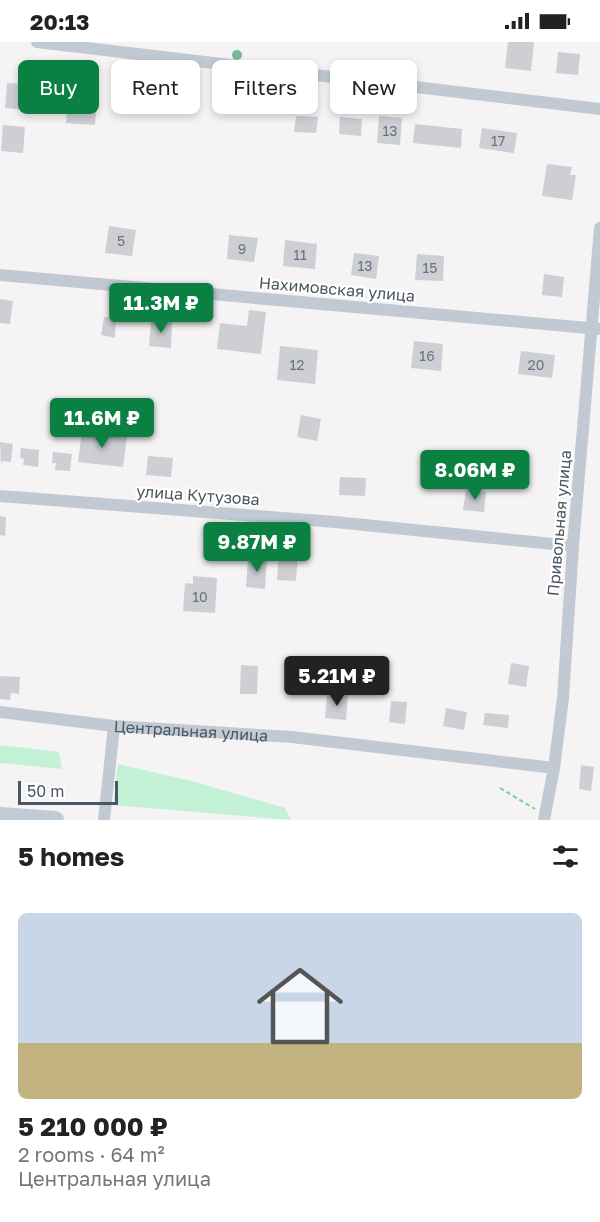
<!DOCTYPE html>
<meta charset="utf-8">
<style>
body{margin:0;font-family:"Golos Text",sans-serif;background:#f6f6f6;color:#222;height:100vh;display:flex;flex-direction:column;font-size:22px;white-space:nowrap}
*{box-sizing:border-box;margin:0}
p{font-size:20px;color:#767676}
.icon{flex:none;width:33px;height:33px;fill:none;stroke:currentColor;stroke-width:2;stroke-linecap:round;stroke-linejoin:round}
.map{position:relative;height:778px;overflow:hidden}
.sheet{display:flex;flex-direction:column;background:#fff;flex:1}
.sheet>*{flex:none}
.hud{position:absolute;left:18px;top:18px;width:564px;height:54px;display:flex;gap:12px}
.scale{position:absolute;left:18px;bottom:15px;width:100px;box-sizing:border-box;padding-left:6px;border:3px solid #4a5661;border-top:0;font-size:16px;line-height:21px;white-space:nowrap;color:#4a5661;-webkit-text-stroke:4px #fff;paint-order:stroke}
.price{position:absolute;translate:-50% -51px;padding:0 14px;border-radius:6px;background:#0b8043;color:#fff;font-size:20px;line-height:39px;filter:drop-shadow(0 2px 3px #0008)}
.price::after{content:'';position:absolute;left:50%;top:36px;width:18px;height:14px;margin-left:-9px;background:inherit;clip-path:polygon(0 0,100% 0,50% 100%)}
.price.selected{background:#222;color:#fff}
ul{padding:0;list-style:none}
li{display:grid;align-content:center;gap:12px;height:318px;padding:0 18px}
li+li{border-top:2px solid #e0e0e0}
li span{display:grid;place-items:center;height:186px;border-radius:9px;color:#555}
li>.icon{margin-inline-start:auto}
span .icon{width:108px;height:108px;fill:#fffc;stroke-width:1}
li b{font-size:26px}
h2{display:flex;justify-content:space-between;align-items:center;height:72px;padding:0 18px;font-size:26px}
.pill{padding:0 21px;border-radius:9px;background:#fff;box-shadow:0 3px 9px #0003;font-size:21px;line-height:54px}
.pill.selected{background:#0b8043;color:#fff}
.status{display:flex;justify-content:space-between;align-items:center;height:42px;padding:0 30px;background:#fff;direction:ltr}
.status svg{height:16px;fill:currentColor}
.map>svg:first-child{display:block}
.green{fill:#c3f1d5}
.building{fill:#cdcfd5}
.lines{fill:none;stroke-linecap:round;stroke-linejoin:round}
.path{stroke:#7ad0a6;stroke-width:2;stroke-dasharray:4.5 3;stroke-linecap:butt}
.street{stroke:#c1cad2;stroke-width:12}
.secondary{stroke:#c1cbd6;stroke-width:18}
.tree{fill:#7bb799}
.labels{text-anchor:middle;stroke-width:4.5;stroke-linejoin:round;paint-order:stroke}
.number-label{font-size:14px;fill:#6b747e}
.street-label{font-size:16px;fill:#4a5661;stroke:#fff}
</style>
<div class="status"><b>20:13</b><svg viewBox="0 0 49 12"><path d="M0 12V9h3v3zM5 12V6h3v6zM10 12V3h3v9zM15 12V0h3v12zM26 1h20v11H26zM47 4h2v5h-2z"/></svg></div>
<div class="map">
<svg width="600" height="778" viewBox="0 0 600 778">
<rect width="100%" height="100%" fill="#f5f3f3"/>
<path class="green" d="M0 703 59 710 62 727 0 721Z
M118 722 191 739 285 766 291 778 113 763Z"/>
<path class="building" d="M508 0H534L531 29 505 26Z
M558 10 580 12 578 33 556 31Z
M7 41 28 42 27 68 5 66Z
M68 55 97 57 95 83 66 81Z
M296 74 318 75 316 91 294 90Z
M379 74 402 76 400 103 377 101Z
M340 75 362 77 361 94 339 92Z
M415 82 462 87 461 106 413 101Z
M3 83 25 85 23 111 1 109Z
M482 86 517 91 514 111 479 106Z
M547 122 572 125 570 133H576L572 158 542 154Z
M109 184 136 188 132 214 105 211Z
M229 193 258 196 254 220 227 217Z
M285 198 317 202 315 227 283 224Z
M354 211 379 214 376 237 351 233Z
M417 212 444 214 443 239 415 238Z
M544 232 564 235 562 255 542 253Z
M0 257 13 259 10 282 0 281Z
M249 268 266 270 261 312 217 307 220 281 247 284Z
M104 275 116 276 115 296 101 293Z
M151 279 172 280 171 306 149 304Z
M414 299 443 302 441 329 411 326Z
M280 304 318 308 315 342 277 338Z
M521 309 555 313 552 336 518 332Z
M301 373 321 377 317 399 297 395Z
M82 390 127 395 123 425 78 420Z
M0 400 13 402 11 420 2 419 1 423Z
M21 406 39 408 38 425 23 423 24 417 20 416Z
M53 410 72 412 70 429 55 428 56 421H52Z
M148 414 173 416 171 435 146 433Z
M340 435 366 436 365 454 339 453Z
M466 448 486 450 484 470 463 468Z
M0 474 6 475 5 494 0 493Z
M279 509 298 510 296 539 277 538Z
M248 516 267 517 265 547 246 545Z
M193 534 217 536 215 571 183 569 185 541 193 542Z
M511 621 529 624 526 645 508 642Z
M241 623 258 624 257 652H240Z
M0 634 20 635 19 652 11 651 10 658 0 657Z
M327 652 348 653 346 678 325 676Z
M391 659 407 660 405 682 389 680Z
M446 666 467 670 464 688 443 684Z
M485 671 509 673 508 686 483 683Z
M581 723 594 725 591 749 579 747Z"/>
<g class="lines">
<path class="path" d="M500 746 535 767"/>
<g class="street">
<path d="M37 0 600 67"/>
<path d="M0 233 600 287"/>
<path d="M0 454 335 480 573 504"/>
<path id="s1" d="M0 670 114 684 292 695 554 726"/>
<path d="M104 778 114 684"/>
<path d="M544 778 554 726 563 656 573 504 600 186"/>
</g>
<path class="secondary" d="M0 774 55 778"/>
</g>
<circle class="tree" cx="237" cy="13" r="5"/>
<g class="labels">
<g class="number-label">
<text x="390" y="94">13</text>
<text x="498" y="104">17</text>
<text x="121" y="204">5</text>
<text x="242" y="212">9</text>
<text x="300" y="218">11</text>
<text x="365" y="229">13</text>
<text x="430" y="231">15</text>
<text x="427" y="319">16</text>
<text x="297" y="328">12</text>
<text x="536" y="328">20</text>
<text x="200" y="560">10</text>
</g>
<g class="street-label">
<text transform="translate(337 247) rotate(5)" y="6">Нахимовская улица</text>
<text transform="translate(198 453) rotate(4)" y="6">улица Кутузова</text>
<text transform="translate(559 481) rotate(-85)" y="6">Привольная улица</text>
<text dy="6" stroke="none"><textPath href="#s1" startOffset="192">Центральная улица</textPath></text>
</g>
</g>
</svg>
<div class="scale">50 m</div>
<b class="price" style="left:161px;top:292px">11.3M ₽</b>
<b class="price" style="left:102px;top:407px">11.6M ₽</b>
<b class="price" style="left:475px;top:459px">8.06M ₽</b>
<b class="price" style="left:257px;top:531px">9.87M ₽</b>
<b class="price selected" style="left:337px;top:665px">5.21M ₽</b>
<div class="hud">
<a class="pill selected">Buy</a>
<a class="pill">Rent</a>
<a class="pill">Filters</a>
<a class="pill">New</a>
</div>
</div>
<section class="sheet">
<h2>5 homes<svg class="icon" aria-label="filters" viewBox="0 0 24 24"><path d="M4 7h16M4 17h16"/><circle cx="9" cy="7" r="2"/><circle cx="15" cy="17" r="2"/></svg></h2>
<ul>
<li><span style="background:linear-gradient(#c9d6e8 70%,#c2b280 0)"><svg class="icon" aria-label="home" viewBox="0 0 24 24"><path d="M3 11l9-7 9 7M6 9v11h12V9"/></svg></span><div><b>5 210 000 ₽</b><p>2 rooms · 64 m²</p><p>Центральная улица</p></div></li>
</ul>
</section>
